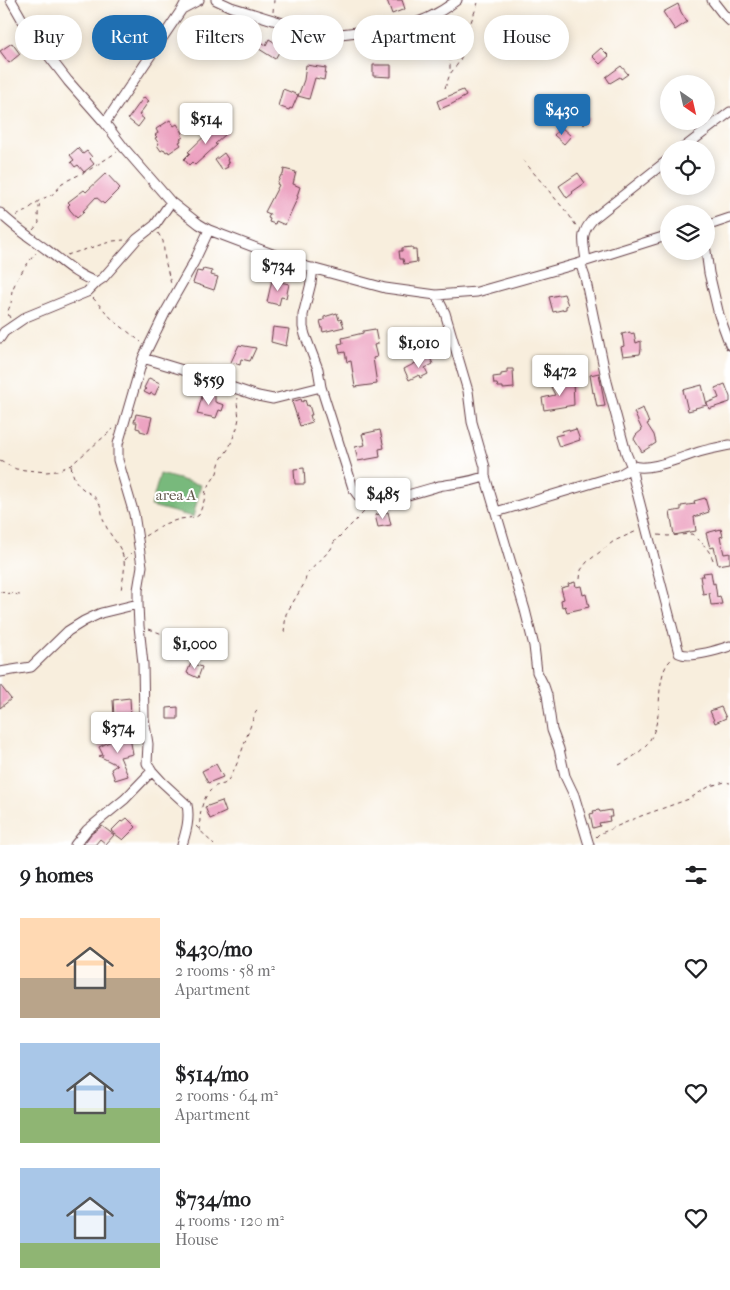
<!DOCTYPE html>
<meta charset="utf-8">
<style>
body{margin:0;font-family:"IM FELL French Canon",serif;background:#f6f6f6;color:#202124;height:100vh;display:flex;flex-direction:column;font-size:19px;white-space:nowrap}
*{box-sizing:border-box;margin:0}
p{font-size:16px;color:#757577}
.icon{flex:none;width:28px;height:28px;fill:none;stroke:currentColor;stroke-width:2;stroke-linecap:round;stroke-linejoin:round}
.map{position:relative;height:845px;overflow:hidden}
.details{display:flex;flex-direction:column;background:#fff;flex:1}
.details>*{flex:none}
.top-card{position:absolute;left:15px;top:15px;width:700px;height:45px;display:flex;gap:10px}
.needle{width:32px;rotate:146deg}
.fabs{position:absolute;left:660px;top:75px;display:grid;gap:10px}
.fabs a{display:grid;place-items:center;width:55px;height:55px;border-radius:50%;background:#fff;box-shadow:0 2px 12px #0003;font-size:25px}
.price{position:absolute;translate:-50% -42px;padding:0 11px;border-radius:5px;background:#fff;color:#222;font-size:16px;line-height:32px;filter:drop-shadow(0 1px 2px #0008)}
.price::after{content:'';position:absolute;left:50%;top:30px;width:15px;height:11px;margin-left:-8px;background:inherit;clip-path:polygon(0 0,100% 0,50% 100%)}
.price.current{background:#1f6fb2;color:#fff}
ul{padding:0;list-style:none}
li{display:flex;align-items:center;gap:15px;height:125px;padding:0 20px}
li span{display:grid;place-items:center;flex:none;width:140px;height:100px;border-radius:0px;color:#555}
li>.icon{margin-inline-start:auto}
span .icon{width:60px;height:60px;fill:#fffc;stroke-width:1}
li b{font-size:21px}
h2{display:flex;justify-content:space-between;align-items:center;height:60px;padding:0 20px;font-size:21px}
.pill{padding:0 18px;border-radius:22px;background:#fff;box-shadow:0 2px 12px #0003;font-size:18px;line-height:45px}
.pill.current{background:#1f6fb2;color:#fff}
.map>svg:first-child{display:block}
.forest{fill:#78b97b;stroke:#616c53}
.building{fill:#eca0c0}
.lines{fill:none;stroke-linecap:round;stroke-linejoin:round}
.street-casing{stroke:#643e46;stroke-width:11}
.path{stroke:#643e46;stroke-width:1;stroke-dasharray:4 4;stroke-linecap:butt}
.street{stroke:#fff;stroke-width:9}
.labels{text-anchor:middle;stroke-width:4;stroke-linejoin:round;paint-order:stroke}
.park-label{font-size:15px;fill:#60574a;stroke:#fff}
</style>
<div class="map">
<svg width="730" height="845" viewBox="0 0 730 845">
<rect width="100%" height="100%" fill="#fff"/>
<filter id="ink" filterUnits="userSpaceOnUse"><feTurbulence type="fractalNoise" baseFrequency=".02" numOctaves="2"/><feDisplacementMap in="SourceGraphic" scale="10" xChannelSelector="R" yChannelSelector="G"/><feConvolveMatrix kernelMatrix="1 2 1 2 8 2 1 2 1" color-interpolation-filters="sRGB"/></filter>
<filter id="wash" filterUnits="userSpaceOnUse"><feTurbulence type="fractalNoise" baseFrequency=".0096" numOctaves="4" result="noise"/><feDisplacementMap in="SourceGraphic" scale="20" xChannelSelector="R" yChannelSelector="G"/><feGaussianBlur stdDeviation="1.12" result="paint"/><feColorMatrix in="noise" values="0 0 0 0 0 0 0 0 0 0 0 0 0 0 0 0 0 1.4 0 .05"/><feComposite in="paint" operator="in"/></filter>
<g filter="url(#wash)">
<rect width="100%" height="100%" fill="#f8eedd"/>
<path class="forest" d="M160 474 201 485 193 517 151 506Z"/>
<g id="blocks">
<path class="building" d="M387 0H402L405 9 392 14Z
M678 4 681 12 687 22 675 30 663 12Z
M246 27 256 33 254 37 266 45 269 39 282 47 275 59 256 47 252 52 234 40 239 32 242 34Z
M12 43 20 54 9 63 0 51Z
M601 48 609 56 600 64 592 56Z
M306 65 326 68 324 80 315 78 309 99 298 96 304 80Z
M373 65H391V77L373 76Z
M621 66 628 74 621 79 620 77 610 83 606 77Z
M283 89 298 95 292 109 290 108 289 110 278 106Z
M463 90 466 96 452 104 440 109 437 101Z
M144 97 149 101 139 115 144 119 138 127 128 119Z
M572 102 589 119 584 125 571 112 567 116 563 111Z
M170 120 174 126 177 124 183 133 181 134 183 137 180 139 181 141 179 142 181 145 169 153 168 151 166 152 164 149 161 151 157 145 159 144 155 138 157 137 155 135 158 133 156 129Z
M218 123 227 133 215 144 217 145 195 165 192 162 189 165 184 159 190 153 188 152Z
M561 127 571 136 564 144 554 135Z
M78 148 83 154 87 151 92 157 90 159 94 164 84 172 78 165 75 167 71 162 74 160 70 155Z
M224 153 228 159 227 160 229 164 227 165 228 167 222 170 215 160Z
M284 169 296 172 293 184 300 187 297 196 298 197 285 225 276 221 275 224 269 222 270 219 268 218 270 214 265 212 279 185 277 184 281 175H283Z
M106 173 120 188 104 204 96 197 83 211 84 212 77 218 70 210 68 206 70 204 68 202 84 190 86 192Z
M578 173 585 183 572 192 573 193 567 198 559 186Z
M412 247 413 250H416L417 262 404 264 403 259H400L399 251H402V248Z
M203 269 212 271 211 275 218 277 214 290 193 283 197 271 202 272Z
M272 280 289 284 286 298 281 297 279 305 267 302Z
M564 294 568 305 566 306V309L553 312 549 297Z
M337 313 339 320 341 319 344 327 323 332 320 321 324 320V317Z
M273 327 289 329 286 346 271 342Z
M375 329 378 344 374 345 377 357 373 358 377 384 355 387 351 361 347 362 345 352 340 353 338 344 343 343 342 338 363 333V331Z
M630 332V334L634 333 636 343 641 341V349L640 354 623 356 621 347 624 346 622 334Z
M239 345 256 348 250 361 241 359 240 365 231 362Z
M429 356 433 364 425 368 428 374 420 378 419 375 409 380 404 369Z
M507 369H513L514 388 503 389V387H498L497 384H494L493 377 501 376V374L507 373Z
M599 373 605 406 597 407 594 392 593 393 590 375Z
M149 378 160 383 155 395 151 393 150 395 144 392 146 389 144 388Z
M573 381 574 405 544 410 542 398 555 395 551 387Z
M725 384 730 397V402L709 409 707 403 719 398 715 388Z
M702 385 707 405 695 408 696 409 688 411 683 390Z
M203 393 215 396V402L224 405 222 411 219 410 216 418 197 414Z
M301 399 302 402 305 400 307 406 309 405 312 415H310L312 422 300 426 292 402Z
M643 408 649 423 647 424 654 435 656 443 642 452 634 439 636 435 642 430 634 412Z
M136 414 152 417 148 433 140 431V429L136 428 137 422H134Z
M569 429 570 431 576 429 580 440 559 447 555 436 563 434 562 431Z
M380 430 384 448 379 449 380 457 358 461 355 447 365 445 362 434Z
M304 468 305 484H295L294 469Z
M705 498 709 512 694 517 696 531 674 535 670 512 681 510V506L695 504 694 501Z
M388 512 391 525 378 527 375 515Z
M721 529 723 536 720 537 724 554 730 553V563L718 565 714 547 710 548 706 533Z
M711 572 713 584 715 583 717 597 720 596 722 604 711 605 709 593 703 594 700 576H704L703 573Z
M575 582 576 587 581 586 583 595 586 594 589 607 567 612 565 606 562 607 561 600 564 599 561 588 569 586 568 584Z
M191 663 202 667 198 678 187 673Z
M0 685 11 699 0 708Z
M130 698 131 716 114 717 113 700Z
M178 707V719H167V708Z
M721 707 726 718 715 723 710 711Z
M129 732 133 754 120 757 128 776 115 780 111 769 117 765 99 756 103 755 99 747Z
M216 764 223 777 208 783 202 771Z
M222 801 226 812 210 819 205 807Z
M599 810 600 812 611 810 612 817H609L610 821 599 823 600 826 593 828 590 814 594 813 593 811Z
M127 818 136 827 123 840 111 831 121 821 122 822Z
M102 826 114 835 106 844 100 839 95 845H83L91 834Z"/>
</g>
</g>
<g filter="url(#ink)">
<use href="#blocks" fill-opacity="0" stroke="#643e46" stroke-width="1"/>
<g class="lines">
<g class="street-casing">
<path id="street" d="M11 0 27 28 68 81 105 123 124 148 171 202 199 224 209 230 304 266 385 288 436 295 477 292 580 263 669 235
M216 0 231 7 315 33 332 35 400 27C421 23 440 13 457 0
M712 0 723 14 730 21
M184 8 199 0
M105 123 182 9 187 0
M682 149 730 112
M0 213C14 227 31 238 47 250 63 262 77 276 97 282L103 278 137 239 155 225 171 202
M706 226 730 218
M706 251 709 273 719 315 730 345
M586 261C584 242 579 235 593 219L669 159
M580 263 585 277 607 382 626 453 631 465 634 481 679 653C690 659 718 650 730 646
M313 268 311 283 303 315V327L305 335 318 369 321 387 353 488C356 493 360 500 366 502 378 505 425 490 439 486 455 483 471 483 485 476
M436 295 445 313 468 391 472 422 485 467V476L525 610 534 646 537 672 544 686 547 695 552 730 559 749 565 776 574 795 589 845
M0 338 4 332 26 317 87 292 97 282
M143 358 209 378 222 384 258 396 273 399 321 387
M631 465C647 473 682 457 699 452 709 449 720 447 730 445
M496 512 619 475 631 468
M0 672 31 667 68 631 84 621 101 613 138 604
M75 845 87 830 125 799 152 771
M182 845C186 832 190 819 187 805L162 782 152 771 147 763 148 744 144 718 143 664 139 626 138 604V590L142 566 134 514 118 460V444L143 358 166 311 194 262 209 230"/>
</g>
<path class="path" d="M273 12 274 0
M447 17 450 37V73
M445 88 450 74 457 65 462 56 467 33 479 0
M523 160 569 215 577 227
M16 216 26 211 40 200 53 194 57 190 62 183 89 170 117 152
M33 230 39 223 38 214 40 201
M158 233 163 241 165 260 171 284
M67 255 113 241 124 240
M93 298 113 320 141 342
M10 318C6 311 9 310 11 303 12 299 11 295 12 291 16 279 28 262 36 253
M0 461 16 469 46 472 57 471 71 465 113 429
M71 466C73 477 76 485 86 491 90 494 95 496 98 501 103 508 101 518 106 526 109 533 114 539 118 545 128 561 124 573 121 590
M658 535 668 536 692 534C701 541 711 551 714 563
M145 536 164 524 180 519 196 517 199 515 204 501 206 490 217 473 220 461 229 448 237 428 239 418 237 402 238 398
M125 560 131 553
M580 579 581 570 587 562 614 541 637 531
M0 592 20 595
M149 629 205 650
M284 632 286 614 304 584 307 574 331 549 334 542 366 510
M619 765C633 758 649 747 654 731 659 718 659 702 660 689 662 677 663 666 673 658
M196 826 214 845
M200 831C199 816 201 798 213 788 216 785 220 785 224 784 229 781 232 773 235 768 244 748 249 727 258 707
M596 837 599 834 641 816 689 799 710 786 725 782 730 783"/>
<use href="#street" class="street"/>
</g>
</g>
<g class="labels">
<g class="park-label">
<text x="176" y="500">area A</text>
</g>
</g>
</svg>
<div class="fabs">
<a><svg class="needle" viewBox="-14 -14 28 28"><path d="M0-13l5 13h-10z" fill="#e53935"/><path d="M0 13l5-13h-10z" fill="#757577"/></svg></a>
<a><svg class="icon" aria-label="locate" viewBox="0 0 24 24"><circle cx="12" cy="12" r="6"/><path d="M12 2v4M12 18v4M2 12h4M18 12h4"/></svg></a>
<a><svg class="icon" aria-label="layers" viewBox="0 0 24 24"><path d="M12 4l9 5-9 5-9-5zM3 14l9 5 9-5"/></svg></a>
</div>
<b class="price current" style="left:562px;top:136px">$430</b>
<b class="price" style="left:206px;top:145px">$514</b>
<b class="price" style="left:278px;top:292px">$734</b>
<b class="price" style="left:419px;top:369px">$1,010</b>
<b class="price" style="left:560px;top:397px">$472</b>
<b class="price" style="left:209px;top:406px">$559</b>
<b class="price" style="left:383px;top:520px">$485</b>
<b class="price" style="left:195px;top:670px">$1,000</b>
<b class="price" style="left:118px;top:754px">$374</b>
<div class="top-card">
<a class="pill">Buy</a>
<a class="pill current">Rent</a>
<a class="pill">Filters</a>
<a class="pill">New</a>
<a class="pill">Apartment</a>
<a class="pill">House</a>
</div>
</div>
<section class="details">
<h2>9 homes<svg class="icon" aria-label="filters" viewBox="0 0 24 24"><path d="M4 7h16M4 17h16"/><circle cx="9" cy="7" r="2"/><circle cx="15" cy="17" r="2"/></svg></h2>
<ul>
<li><span style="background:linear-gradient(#ffd9b3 60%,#b9a48a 0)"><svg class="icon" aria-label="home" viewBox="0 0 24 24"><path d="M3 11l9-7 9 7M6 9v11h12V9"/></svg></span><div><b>$430/mo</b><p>2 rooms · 58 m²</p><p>Apartment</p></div><svg class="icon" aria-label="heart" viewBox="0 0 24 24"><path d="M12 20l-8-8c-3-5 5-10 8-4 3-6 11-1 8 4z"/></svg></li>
<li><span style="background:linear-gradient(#a9c7e8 65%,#8fb573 0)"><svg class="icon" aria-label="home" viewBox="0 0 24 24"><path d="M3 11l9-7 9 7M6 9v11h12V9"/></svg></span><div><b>$514/mo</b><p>2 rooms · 64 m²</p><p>Apartment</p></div><svg class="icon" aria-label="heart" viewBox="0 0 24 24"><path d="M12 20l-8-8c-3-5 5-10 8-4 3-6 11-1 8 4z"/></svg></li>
<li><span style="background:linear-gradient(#a9c7e8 75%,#8fb573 0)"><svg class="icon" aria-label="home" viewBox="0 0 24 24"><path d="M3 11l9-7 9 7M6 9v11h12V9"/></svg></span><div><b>$734/mo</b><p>4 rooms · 120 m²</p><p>House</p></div><svg class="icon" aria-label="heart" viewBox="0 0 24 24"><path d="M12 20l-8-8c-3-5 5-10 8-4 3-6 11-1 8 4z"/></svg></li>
</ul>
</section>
